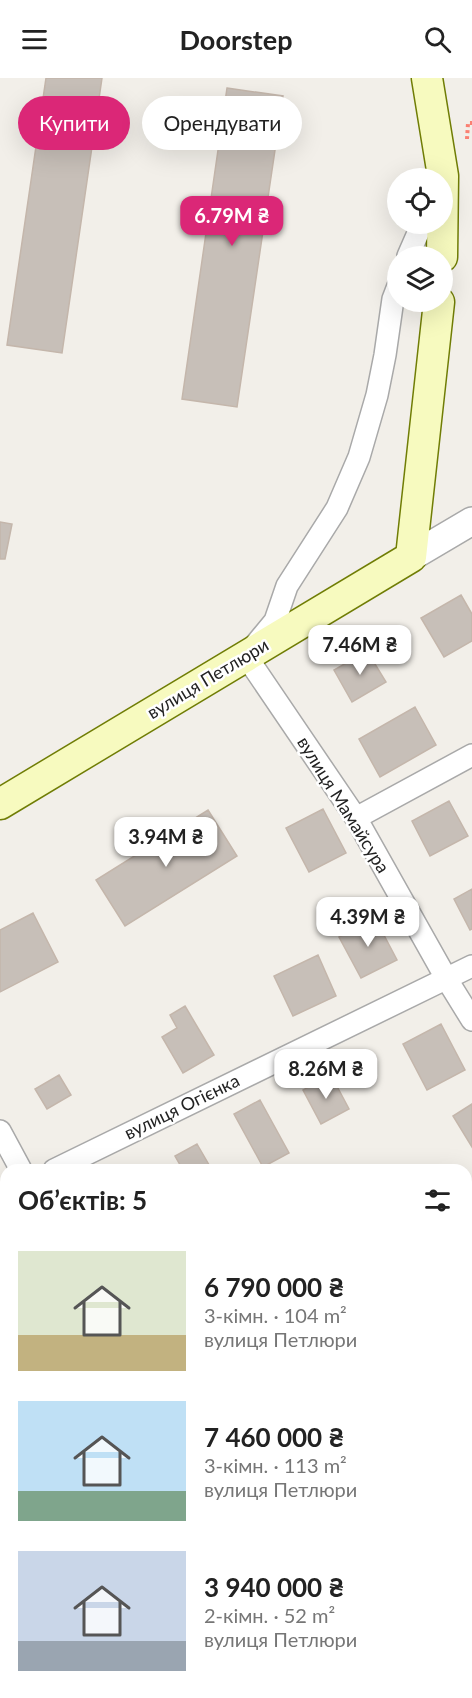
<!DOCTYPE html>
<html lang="uk">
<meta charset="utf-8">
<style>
body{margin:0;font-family:Lato,sans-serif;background:#f2f2f2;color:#222;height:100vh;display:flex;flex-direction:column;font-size:22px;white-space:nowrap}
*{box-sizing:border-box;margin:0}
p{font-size:20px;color:#767676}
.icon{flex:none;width:33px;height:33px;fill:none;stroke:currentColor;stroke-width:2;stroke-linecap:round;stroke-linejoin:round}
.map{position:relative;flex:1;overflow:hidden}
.sheet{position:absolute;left:0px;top:1086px;width:472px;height:534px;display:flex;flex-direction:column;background:#fff;border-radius:18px 18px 0 0;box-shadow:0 6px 24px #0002}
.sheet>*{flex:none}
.banner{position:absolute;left:18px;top:18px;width:436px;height:54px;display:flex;gap:12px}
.buttons{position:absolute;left:387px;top:90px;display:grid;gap:12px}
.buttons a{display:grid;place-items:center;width:66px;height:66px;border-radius:50%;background:#fff;box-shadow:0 6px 24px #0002;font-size:30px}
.price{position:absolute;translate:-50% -51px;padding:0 14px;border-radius:12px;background:#fff;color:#222;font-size:20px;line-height:39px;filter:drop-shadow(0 2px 3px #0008)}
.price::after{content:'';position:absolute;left:50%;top:36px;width:18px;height:14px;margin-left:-9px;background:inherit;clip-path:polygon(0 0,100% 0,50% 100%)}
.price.current{background:#db2777;color:#fff}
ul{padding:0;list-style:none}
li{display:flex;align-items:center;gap:18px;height:150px;padding:0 18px}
li span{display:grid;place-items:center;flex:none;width:168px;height:120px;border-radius:0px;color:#555}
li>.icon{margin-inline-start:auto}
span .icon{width:72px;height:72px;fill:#fffc;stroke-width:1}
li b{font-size:26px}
h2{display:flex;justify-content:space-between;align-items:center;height:72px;padding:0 18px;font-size:26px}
.chip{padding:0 21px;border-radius:27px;background:#fff;box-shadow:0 6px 24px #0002;font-size:21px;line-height:54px}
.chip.current{background:#db2777;color:#fff}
header{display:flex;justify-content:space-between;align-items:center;height:78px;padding:0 18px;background:#fff;font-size:27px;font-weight:700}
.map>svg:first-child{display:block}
.building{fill:#c7bfb8;stroke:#c4b6ab;stroke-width:1.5}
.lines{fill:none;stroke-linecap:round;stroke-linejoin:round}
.minor-casing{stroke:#a9a9a9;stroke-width:24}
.tertiary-casing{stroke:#a9a9a9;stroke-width:30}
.secondary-casing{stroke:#707d05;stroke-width:33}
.path{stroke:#fa8072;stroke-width:4;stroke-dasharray:3 3;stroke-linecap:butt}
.minor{stroke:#fff;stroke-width:21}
.tertiary{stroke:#fff;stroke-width:27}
.secondary{stroke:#f7fabf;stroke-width:30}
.labels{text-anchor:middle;stroke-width:5;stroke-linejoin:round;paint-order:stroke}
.street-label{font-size:18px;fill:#222;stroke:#fff}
</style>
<header><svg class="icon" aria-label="menu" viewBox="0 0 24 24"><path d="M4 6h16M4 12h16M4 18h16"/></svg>Doorstep<svg class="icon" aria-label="search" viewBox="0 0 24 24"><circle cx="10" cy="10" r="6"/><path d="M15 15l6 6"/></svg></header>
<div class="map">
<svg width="472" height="1620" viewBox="0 0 472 1620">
<rect width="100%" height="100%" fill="#f2efe9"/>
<path class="building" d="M46 0H102L62 275 7 267Z
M227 10 283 18 237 329 182 321Z
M0 444 12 446 5 481H0Z
M461 517 472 536V563L444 579 421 540Z
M367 573 386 604 352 624 334 592Z
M415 629 436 667 380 699 359 661Z
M449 723 468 758 430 778 412 743Z
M323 731 346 775 309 794 286 750Z
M208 732 237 778 125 848 96 802Z
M472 811V851L470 852 454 821Z
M33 835 58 884 0 914V852Z
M375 840 397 882 361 900 339 859Z
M318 877 336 918 293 938 274 898Z
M185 928 214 977 183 995 162 959 177 950 170 937Z
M441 946 465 992 427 1012 403 966Z
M59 997 71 1017 47 1031 35 1011Z
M331 997 349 1031 321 1046 303 1012Z
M260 1022 289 1075 263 1089 234 1036Z
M472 1026V1069L453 1038Z
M197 1066 212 1092H183L175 1078Z
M469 1474H472V1510H468Z
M0 1587H6V1614H12H4V1620H0Z
M466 1590H472V1620H444V1614H466Z
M34 1614H65V1620H34Z
M115 1614H137V1620H115Z
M180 1614H208V1620H180Z
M242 1614H286V1620H242Z
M307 1614H337L336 1620H307Z
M380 1614H429V1620H380Z"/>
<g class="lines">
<g class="minor-casing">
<path id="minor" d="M408 178 422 146
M398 208 393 221 385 277 377 317 359 379 337 430 287 508 275 543 246 578 356 740 446 900 472 942
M356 740 472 677
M0 1053 21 1092
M54 1092 472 888
M466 1274H472
M0 1544H6
M466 1559H472"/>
</g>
<g class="tertiary-casing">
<path id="tertiary" d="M411 479 472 443"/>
</g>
<g class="secondary-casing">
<path id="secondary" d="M427 0 443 98 442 179
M0 726 411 479 439 224"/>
</g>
<path class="path" d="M467 61 468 45H472"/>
<use href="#minor" class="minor"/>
<use href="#tertiary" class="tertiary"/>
<use href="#secondary" class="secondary"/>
</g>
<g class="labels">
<g class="street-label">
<text transform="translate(208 601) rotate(-31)" y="6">вулиця Петлюри</text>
<text transform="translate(343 727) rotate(58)" y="6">вулиця Мамайсура</text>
<text transform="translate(182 1029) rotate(-26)" y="6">вулиця Огієнка</text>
</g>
</g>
</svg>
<div class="buttons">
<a><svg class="icon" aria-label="locate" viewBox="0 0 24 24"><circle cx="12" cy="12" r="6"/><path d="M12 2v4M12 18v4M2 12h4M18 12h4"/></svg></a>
<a><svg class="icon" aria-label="layers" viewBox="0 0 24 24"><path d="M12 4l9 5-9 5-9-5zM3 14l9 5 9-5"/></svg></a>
</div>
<b class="price current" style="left:232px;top:169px">6.79M ₴</b>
<b class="price" style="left:360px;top:598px">7.46M ₴</b>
<b class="price" style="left:166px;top:790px">3.94M ₴</b>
<b class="price" style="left:368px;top:870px">4.39M ₴</b>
<b class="price" style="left:326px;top:1022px">8.26M ₴</b>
<div class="banner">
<a class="chip current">Купити</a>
<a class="chip">Орендувати</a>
</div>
<section class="sheet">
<h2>Об’єктів: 5<svg class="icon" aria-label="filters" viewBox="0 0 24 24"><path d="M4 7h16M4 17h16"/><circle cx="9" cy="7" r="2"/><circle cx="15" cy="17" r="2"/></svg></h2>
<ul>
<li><span style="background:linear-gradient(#dfe7d0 70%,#c2b280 0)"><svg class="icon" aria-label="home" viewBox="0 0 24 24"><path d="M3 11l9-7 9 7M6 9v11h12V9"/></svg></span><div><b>6 790 000 ₴</b><p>3-кімн. · 104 m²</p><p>вулиця Петлюри</p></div></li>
<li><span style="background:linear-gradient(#bfe0f5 75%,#7fa58c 0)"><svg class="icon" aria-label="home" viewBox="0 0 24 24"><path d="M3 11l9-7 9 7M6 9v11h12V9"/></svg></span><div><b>7 460 000 ₴</b><p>3-кімн. · 113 m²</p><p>вулиця Петлюри</p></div></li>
<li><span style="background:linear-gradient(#c9d6e8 75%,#9aa5b1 0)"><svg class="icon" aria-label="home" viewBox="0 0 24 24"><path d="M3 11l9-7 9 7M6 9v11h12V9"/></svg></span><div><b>3 940 000 ₴</b><p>2-кімн. · 52 m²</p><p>вулиця Петлюри</p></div></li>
</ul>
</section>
</div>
